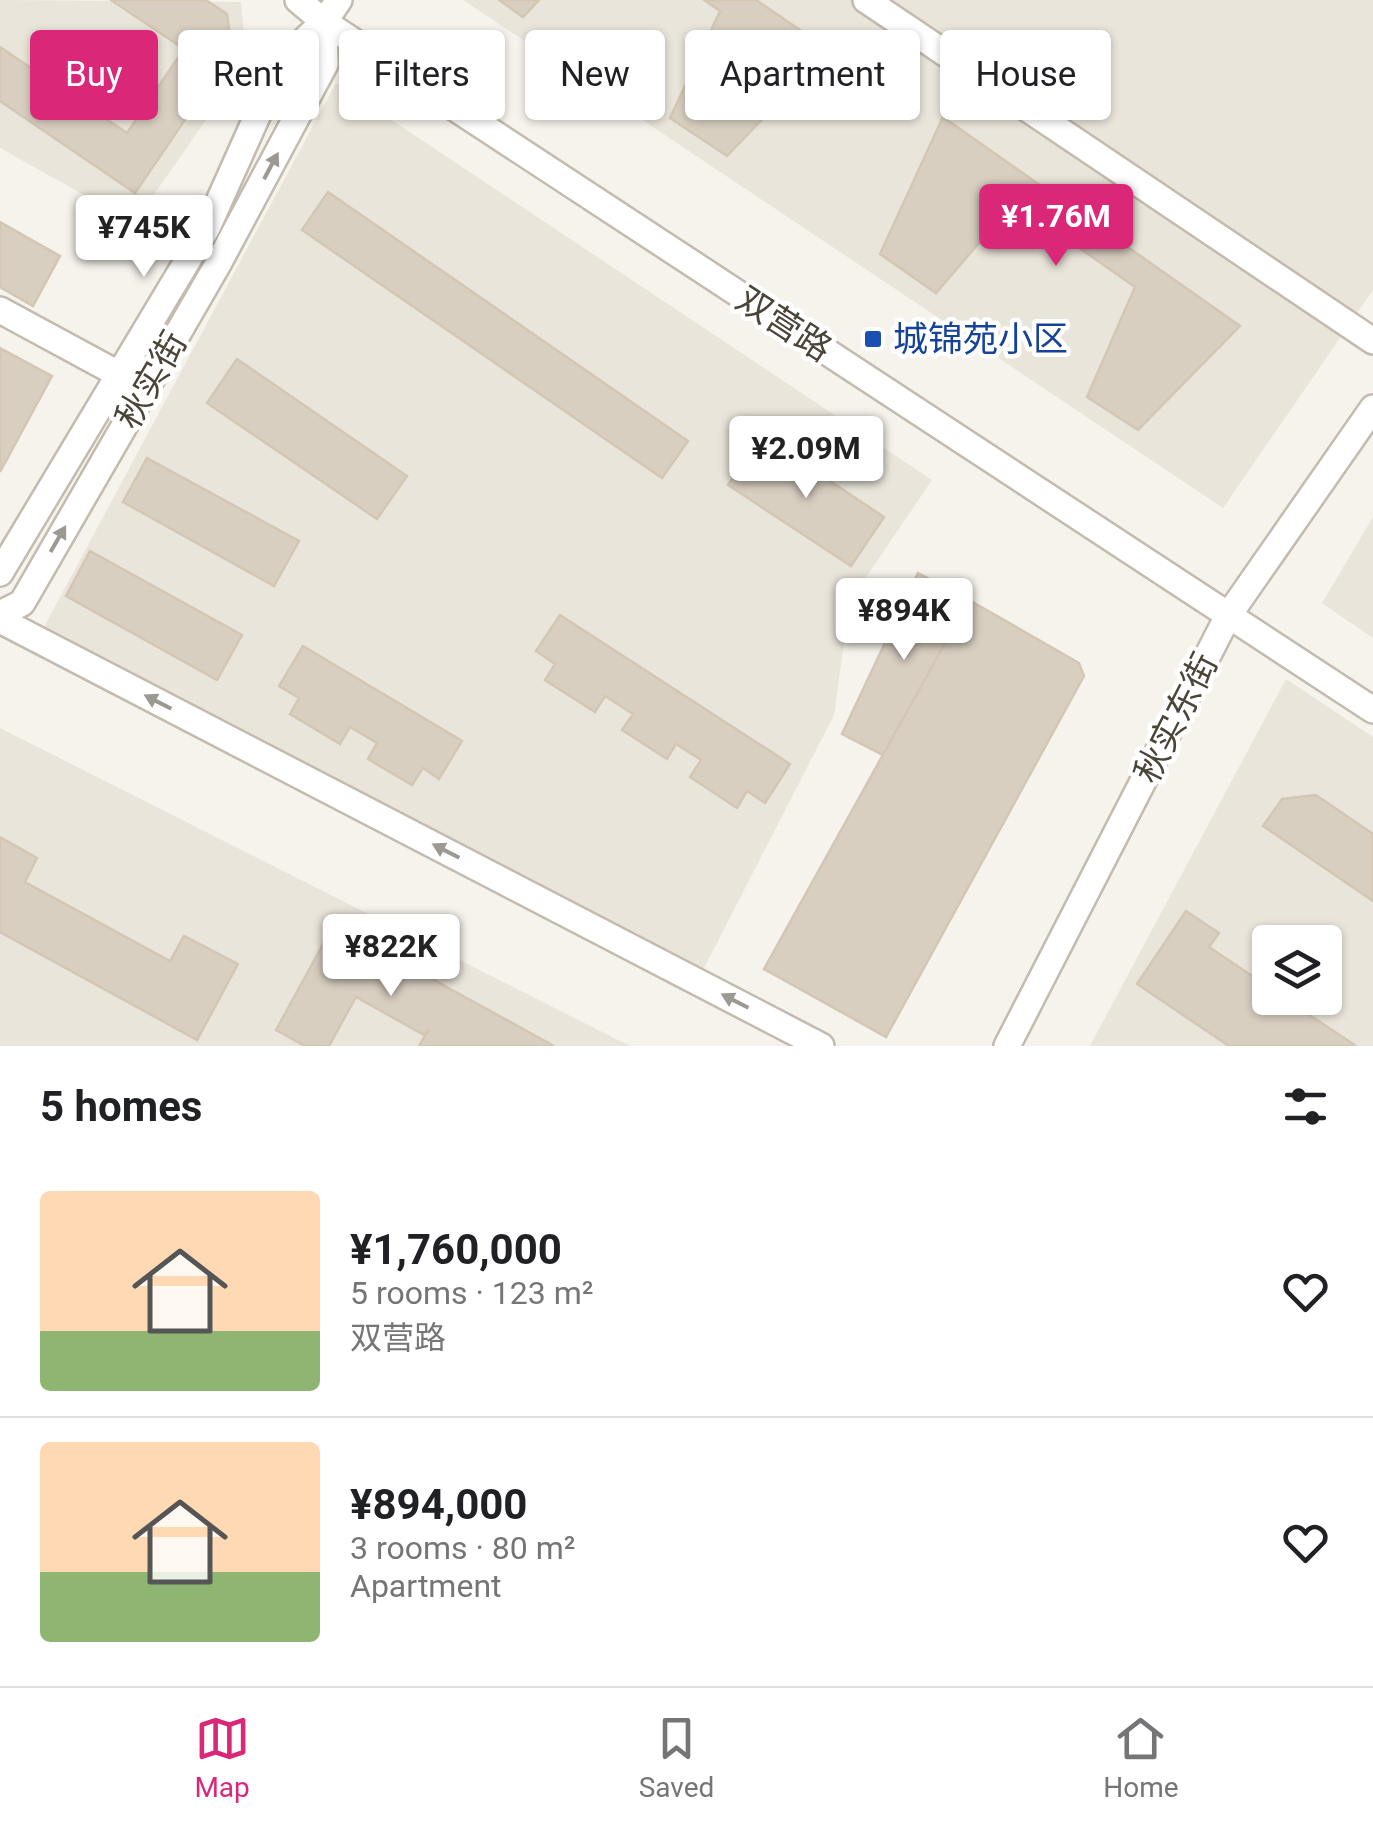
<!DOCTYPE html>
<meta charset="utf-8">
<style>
body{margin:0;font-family:Roboto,"Noto Sans SC",sans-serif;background:#f6f6f6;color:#202124;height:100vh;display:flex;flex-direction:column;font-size:38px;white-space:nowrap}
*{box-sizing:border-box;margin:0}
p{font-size:32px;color:#757577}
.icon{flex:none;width:55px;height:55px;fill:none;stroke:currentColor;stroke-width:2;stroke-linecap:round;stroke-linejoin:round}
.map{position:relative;height:1046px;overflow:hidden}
.drawer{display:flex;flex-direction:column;background:#fff;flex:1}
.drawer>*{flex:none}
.hud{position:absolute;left:30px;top:30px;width:1315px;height:90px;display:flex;gap:20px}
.controls{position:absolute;left:1252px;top:925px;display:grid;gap:20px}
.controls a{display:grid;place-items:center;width:90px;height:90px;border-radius:10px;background:#fff;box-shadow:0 2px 8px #0004;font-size:50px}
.price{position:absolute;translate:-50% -85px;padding:0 22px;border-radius:10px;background:#fff;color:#222;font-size:32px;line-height:65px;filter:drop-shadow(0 2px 5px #0008)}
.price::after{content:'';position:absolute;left:50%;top:60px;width:30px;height:22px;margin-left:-15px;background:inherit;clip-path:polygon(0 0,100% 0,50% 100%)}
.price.current{background:#db2777;color:#fff}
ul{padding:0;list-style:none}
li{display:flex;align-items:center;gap:30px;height:250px;padding:0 40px}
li+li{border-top:2px solid #e0e0e0}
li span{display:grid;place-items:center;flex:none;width:280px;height:200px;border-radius:10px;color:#555}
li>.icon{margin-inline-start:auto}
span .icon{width:120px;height:120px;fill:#fffc;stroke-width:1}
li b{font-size:42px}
h2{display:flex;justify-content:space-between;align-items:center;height:120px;padding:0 40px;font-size:42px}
.chip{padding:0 35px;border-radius:10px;background:#fff;box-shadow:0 2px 8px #0004;font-size:35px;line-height:90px}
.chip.current{background:#db2777;color:#fff}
.tab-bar{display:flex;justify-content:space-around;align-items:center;height:140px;border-top:2px solid #e0e0e0;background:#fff;font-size:28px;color:#757577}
.tab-bar a{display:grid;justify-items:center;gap:5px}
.tab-bar .current{color:#db2777}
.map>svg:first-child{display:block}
.residential{fill:#eae5da;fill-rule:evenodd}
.building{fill:#d8cfc1;stroke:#d3c7b4;stroke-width:2.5}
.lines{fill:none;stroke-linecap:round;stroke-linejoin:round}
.minor-casing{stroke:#c2bbae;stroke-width:30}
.minor{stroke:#fff;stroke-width:25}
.oneway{fill:#9c9892}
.transit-dot{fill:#1a4fb4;stroke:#fff;stroke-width:4}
.labels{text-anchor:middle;stroke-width:9;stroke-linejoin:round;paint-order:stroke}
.street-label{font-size:35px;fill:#4b4439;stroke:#fff}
.transit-label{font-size:35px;fill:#164399;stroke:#fff;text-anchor:start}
</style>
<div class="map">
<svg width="1373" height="1046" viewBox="0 0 1373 1046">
<rect width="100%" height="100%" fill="#f6f3ec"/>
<path class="residential" d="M0 0 241 2 246 63 134 223 0 148Z
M463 0H1373V290L1223 508Z
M336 83 932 480 850 601 834 715 702 972 44 627Z
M1373 517V638L1322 603Z
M1286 679 1373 737V1046H1090ZM1270 942H1325V998H1270Z
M0 728 630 1046H0Z"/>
<path class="building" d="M111 0H206L227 14 232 51 135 193 0 101V47L127 133 184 49Z
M499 0H539L523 17Z
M704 0H756L829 50 727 156 670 118 720 11Z
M943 117 1240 326 1138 430 1087 397 1135 287 1014 202 936 293 880 254Z
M328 192 688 441 662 478 302 230Z
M0 222 60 256 33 306 0 287Z
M0 348 52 376 0 472Z
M237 359 407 476 377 519 207 403Z
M761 435 884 517 851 566 728 485Z
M147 458 299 541 274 586 123 502Z
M90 551 242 635 217 680 66 596Z
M918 573 969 600 883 755 842 734Z
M969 600 1079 663 1084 676 886 1037 764 969Z
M560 615 790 764 765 803 747 791 737 808 690 777 701 760 676 744 667 759 622 730 633 714 605 696 595 712 545 680 555 664 536 651Z
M303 646 462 741 439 779 423 768 412 785 368 759 377 743 350 727 340 744 290 714 299 698 279 686Z
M1316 795 1373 834V901L1263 826 1282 799Z
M0 837 37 858 25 882 170 961 184 936 238 964 197 1040 0 932Z
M1186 911 1219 933 1209 947 1270 988V998H1284L1356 1046H1229L1137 984Z
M375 927 423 953 414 969 554 1046H419L429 1029 424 1035 356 997 329 1046H305L276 1030 327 937 360 955Z"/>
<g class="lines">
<g class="minor-casing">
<path id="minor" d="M298 0 324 22 1373 710
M866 0 1373 341
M0 310 133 382
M0 573 207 228 258 114 294 50 324 22 339 0
M0 614 22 603 218 264 325 64 324 22
M0 620 821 1046
M1007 1046 1228 616 1373 408"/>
</g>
<use href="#minor" class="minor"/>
</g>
<defs><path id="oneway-solid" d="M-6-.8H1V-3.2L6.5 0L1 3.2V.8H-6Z" transform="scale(2.5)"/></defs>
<g class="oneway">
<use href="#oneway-solid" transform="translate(271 166) rotate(-62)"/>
<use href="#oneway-solid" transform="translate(58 539) rotate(-60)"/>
<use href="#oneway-solid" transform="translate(158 702) rotate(-153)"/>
<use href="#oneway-solid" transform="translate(446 851) rotate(-153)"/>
<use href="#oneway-solid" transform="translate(735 1001) rotate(-153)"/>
</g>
<rect class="transit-dot" x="863" y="329" width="20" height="20" rx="5"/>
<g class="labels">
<g class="street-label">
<text transform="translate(784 324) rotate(33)" y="12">双营路</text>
<text transform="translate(151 380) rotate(-60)" y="12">秋实街</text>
<text transform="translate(1176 718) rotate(-63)" y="12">秋实东街</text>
</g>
<g class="transit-label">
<text x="893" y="351">城锦苑小区</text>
</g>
</g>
</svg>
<div class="controls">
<a><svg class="icon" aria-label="layers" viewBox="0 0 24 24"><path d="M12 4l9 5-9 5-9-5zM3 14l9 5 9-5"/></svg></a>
</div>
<b class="price current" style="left:1056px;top:269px">¥1.76M</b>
<b class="price" style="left:144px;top:280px">¥745K</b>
<b class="price" style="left:806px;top:501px">¥2.09M</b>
<b class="price" style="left:904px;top:663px">¥894K</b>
<b class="price" style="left:391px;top:999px">¥822K</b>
<div class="hud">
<a class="chip current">Buy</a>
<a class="chip">Rent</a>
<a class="chip">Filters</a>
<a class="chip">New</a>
<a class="chip">Apartment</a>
<a class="chip">House</a>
</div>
</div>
<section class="drawer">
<h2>5 homes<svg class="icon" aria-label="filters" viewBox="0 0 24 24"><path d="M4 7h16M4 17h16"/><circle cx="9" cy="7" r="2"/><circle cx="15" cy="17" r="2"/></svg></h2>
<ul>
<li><span style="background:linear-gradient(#ffd9b3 70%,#8fb573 0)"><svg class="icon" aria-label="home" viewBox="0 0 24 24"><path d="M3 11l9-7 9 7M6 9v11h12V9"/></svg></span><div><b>¥1,760,000</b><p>5 rooms · 123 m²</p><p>双营路</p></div><svg class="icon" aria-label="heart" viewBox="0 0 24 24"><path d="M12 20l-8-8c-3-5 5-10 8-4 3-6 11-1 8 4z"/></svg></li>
<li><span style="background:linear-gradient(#ffd9b3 65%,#8fb573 0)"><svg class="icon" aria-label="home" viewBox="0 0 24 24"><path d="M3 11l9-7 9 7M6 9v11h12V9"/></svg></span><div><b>¥894,000</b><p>3 rooms · 80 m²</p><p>Apartment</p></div><svg class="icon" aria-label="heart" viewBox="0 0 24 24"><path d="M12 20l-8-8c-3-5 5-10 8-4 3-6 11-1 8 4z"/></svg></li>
</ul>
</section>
<nav class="tab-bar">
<a class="current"><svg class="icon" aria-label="map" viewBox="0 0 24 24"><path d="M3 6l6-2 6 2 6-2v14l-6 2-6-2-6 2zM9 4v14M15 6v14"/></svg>Map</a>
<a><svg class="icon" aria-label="saved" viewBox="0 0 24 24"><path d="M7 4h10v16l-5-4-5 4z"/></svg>Saved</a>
<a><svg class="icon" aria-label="home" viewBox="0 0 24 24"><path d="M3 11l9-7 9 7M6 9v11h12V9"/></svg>Home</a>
</nav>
